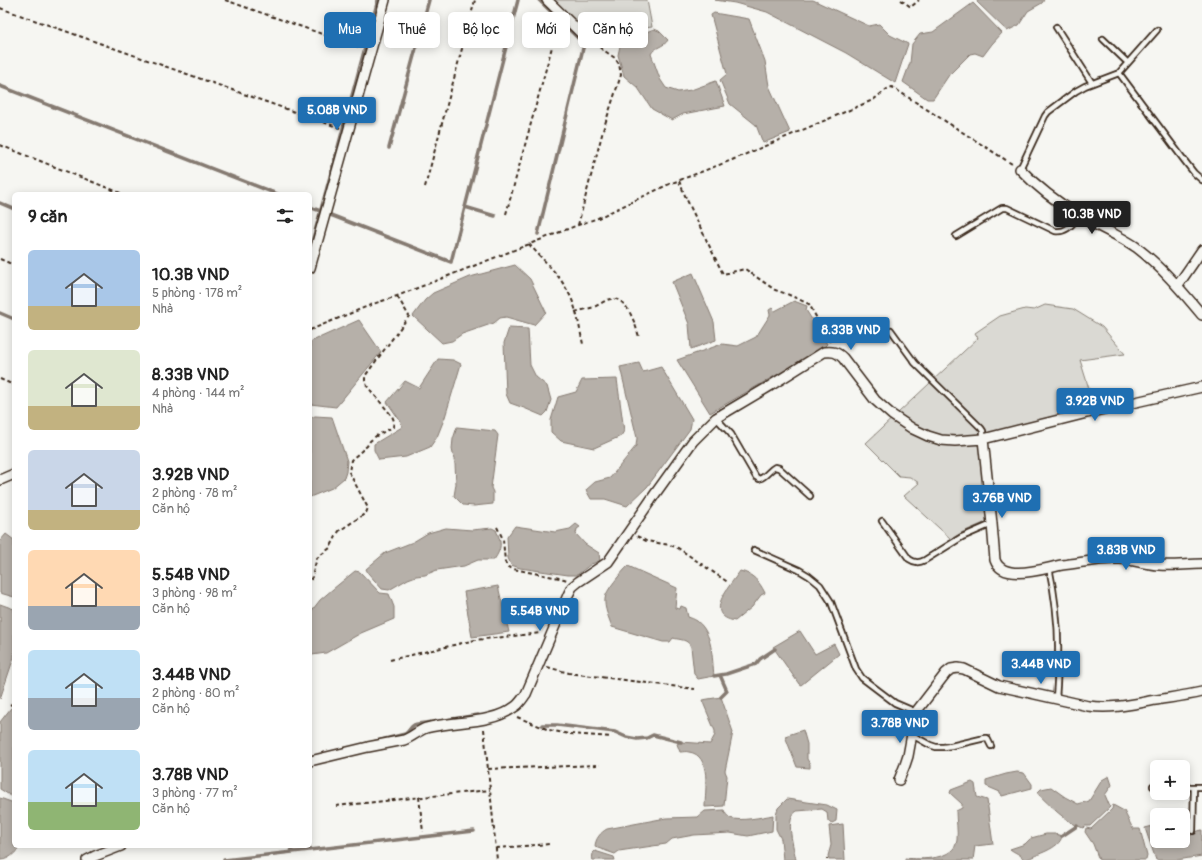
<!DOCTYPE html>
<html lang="vi">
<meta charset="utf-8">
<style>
body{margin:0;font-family:Pangolin,sans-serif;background:#f6f6f6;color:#222;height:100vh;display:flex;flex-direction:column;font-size:15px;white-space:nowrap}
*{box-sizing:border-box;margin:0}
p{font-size:13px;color:#767676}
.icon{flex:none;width:22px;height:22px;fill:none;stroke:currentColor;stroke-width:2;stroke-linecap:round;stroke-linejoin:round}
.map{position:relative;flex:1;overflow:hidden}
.drawer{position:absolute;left:12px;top:192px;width:300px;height:656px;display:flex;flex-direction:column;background:#fff;border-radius:6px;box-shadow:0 2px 10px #0003}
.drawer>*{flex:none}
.banner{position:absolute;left:324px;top:12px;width:380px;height:36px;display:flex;gap:8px}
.tools{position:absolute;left:1150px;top:760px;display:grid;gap:8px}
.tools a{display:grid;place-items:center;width:40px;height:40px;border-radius:6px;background:#fff;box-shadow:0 2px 10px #0003;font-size:20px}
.price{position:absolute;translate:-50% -34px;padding:0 9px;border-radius:4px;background:#1f6fb2;color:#fff;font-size:13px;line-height:26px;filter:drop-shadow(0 1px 2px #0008)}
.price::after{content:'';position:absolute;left:50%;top:24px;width:12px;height:9px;margin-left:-6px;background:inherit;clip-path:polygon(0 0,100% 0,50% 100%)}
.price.selected{background:#222;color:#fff}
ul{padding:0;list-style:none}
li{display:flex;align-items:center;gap:12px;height:100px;padding:0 16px}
li span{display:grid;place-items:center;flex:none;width:112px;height:80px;border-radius:6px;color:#555}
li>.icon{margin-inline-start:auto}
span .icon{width:48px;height:48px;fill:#fffc;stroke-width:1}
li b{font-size:17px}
h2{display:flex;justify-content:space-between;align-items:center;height:48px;padding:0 16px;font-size:17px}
.pill{padding:0 14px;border-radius:6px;background:#fff;box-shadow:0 2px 10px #0003;font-size:14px;line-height:36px}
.pill.selected{background:#1f6fb2;color:#fff}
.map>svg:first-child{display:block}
.green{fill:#dad9d3;stroke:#8a8278}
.water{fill:#b6b0a9;stroke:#857a71}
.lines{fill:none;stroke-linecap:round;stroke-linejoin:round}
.stream{stroke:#857a71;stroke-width:3.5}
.lane-casing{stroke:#3b2a1e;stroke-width:8}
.street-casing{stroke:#3b2a1e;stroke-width:12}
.path{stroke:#3b2a1e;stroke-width:2;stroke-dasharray:4 3;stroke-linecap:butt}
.lane{stroke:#f6f6f2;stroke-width:4.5}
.street{stroke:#f6f6f2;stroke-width:9}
</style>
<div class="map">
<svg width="1202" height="860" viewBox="0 0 1202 860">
<rect width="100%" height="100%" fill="#f6f6f2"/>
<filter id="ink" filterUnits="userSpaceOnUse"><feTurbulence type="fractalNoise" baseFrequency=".025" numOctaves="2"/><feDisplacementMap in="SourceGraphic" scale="8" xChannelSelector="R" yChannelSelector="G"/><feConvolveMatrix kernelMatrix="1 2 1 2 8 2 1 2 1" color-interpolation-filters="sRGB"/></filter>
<g filter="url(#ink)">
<path class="green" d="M551 0H647L652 27 614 32 598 44 589 38Z
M1045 305 1073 309 1102 327 1125 354 1080 360 1095 408 986 435 988 518 986 522 963 532 951 539 904 496 919 483 910 477 899 476 866 443 978 338 975 333 1000 316 1025 309 1034 310Z"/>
<path class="water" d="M715 0H813L869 26 879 24 890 35 908 44 895 83 846 53 767 12 735 3Z
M978 0H1044L1042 3 1028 11 1019 25 1007 31 977 2Z
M973 3 1002 33 992 44 983 56 975 53 970 54 949 75 933 99H927L903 82 910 63 912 44 920 34 933 32Z
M714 13 749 19 765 61 769 86 790 132 763 143 756 125 730 104 720 80 727 74 711 15Z
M654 29 659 31 668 40C664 47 654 47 651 54L660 79 666 88 678 92 691 90 716 81 725 106 683 114 672 120 652 109 638 88 624 76 618 55 620 46 623 41Z
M515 265 530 279 546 312 534 325 506 317 500 318 494 323 462 334 452 341 442 343 413 316 425 300 433 293 470 277Z
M693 273 714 322 716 340 691 349 689 324 672 282Z
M794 301 807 306 806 310 827 344 822 349 710 413 677 360 722 344 738 346 756 337 770 315 769 310 772 308 775 311Z
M359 320 381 352 336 407 310 404V342Z
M509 328 528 329 530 365 536 377 547 386 551 400 547 412 543 416 524 408 510 403 506 394 504 343Z
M438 359 453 360 461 364 445 417 437 437 430 447 406 457 379 460 374 450V444L402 427 401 422 387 402 405 381 419 388Z
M639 363 643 372 661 367 692 419 690 429 647 487 627 506 605 499H591L586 490 595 482 610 478 636 446 637 438 620 367Z
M617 379 624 431 621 436 594 448 561 441 551 432V420L558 397 576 392 582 380Z
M315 416 332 417 347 461 346 472 344 478 332 488 310 497V418Z
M457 427 495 431 498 435 491 488 493 492V504L474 506 463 505 454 496 456 484 455 464 452 449 453 439Z
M576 524 580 527 577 529 576 534 585 544 599 553 600 561 591 564 577 575H568L520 568 511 565 508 558 507 537 515 526 555 532 570 529Z
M446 528 472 530 492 528 496 530C502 543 502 548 494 560H478L464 566 437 570 425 575 416 576 408 579 389 590 382 589 368 573 366 569 385 553 413 542 428 533Z
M6 534 14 540V597L0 593V541Z
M628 566 677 588 675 608 680 609 681 606 686 608 688 617C691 618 694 619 697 621 713 633 712 658 714 676L698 679 694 674 691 647C688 639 680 640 673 638L670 642H663L612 627C609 618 604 608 605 599 605 591 622 572 628 566Z
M355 571 360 572 380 593 389 594 394 607V619L361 633 326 653 312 655 310 652V613L320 600 333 589Z
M740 571C753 574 759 581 765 593L761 595 752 607 735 621C702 615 730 586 740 571Z
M498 586 509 632 472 637 464 592Z
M0 604 14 609V657L0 699Z
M800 631 815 654 834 644 839 654 801 685 799 684 773 647Z
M721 697 733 732 725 771 727 776 724 806 705 807C705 791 712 755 689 752 686 751 683 752 680 752L677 744 681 742 710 744 715 735V731L702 700Z
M14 707V796H11L0 789V722L11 708Z
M803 730 807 744V759L810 764V768L797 767 785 736Z
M1017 772 1024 773 1032 784V788L1002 796 1000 792 986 786V780L1006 774Z
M1109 776 1112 785 1105 795 1110 807 1090 826H1085L1083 828C1065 822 1051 806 1037 793L1041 789 1051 787 1065 797 1078 804 1089 801 1102 780Z
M972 782 975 784 977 797 987 800 993 844 975 846 973 860H905V858C921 860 955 860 957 840 958 831 956 820 956 811L962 808V804L950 793 951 790Z
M0 798 14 803V846H21C15 853 9 860 0 860Z
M787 799 827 805 837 810 836 821 832 823 828 821 827 812 822 809 797 811C784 818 794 848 796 860H783L781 839 776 829V814L778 808Z
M1113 805 1124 811 1133 829H1140L1147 856 1146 860H1099L1093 844 1085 832 1086 828 1091 829 1112 809Z
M724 810C725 813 727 816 730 818 739 822 763 817 773 815L772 831 748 836 730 833 694 835 672 839 666 844 619 851 615 854 595 847C595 839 601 832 607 829L666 818 698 817 705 811Z
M843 824 845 860H829L828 856 831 845 829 826Z
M1157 825V841H1183V832L1190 836 1198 831 1202 830V856L1177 860H1156L1145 828Z
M1046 834H1055L1062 836C1060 849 1036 854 1026 860H1024C1021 854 1015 853 1010 849L1025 844 1031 838Z
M595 851 614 857 615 860H592L593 853Z"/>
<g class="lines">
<path class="stream" d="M0 86 277 194
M389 148 429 0
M0 203 14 209
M310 207 451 262 518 0
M465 207 495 216
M538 234 584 44 539 0
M310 250 378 0
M0 313 14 319
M720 675 727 691 721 697
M714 676 726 674 756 664 760 659 775 649
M446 720 478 715
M542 725H557L615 732 626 737 637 739 647 738 653 735 681 742
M373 742 405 734C409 732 410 727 414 725 420 723 428 723 434 722
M1062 836 1077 826
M291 846 292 852
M224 860 474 831"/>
<g class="lane-casing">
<path id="lane" d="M1056 27 1092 83
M1103 39 1128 63
M1119 73 1157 30
M1020 169 1045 116 1048 112 1076 91 1085 86 1119 73 1184 160 1194 173 1202 180
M956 236 1002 208H1007L1055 231C1067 233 1072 224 1079 216
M891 330 915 363 981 428 983 431V439
M716 418 731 434 756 477 759 479C766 477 769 470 775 467L779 468 810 496
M882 521 909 559C915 563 919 563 925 560L962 537 992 524
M754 550 799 570 809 576 820 585 831 602 856 669 862 678 895 703 916 712
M1049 567C1055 596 1059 627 1058 656 1058 670 1057 685 1056 699
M912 735 930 745 936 747H943L951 746 985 738H987L991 746
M1153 786H1157
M1183 787H1202
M1193 831 1194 787"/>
</g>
<g class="street-casing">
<path id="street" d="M547 0 588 40
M1020 169C1038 188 1058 203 1080 216 1098 227 1119 235 1136 247 1161 266 1182 291 1202 315
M310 268 385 0
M1178 285 1202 250
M983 439 992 524 995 560C1003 583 1045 568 1062 565 1081 563 1101 558 1120 559 1133 560 1146 564 1159 565 1173 566 1188 564 1202 564
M0 480 14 474
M310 761 368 747 404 740C412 737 418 731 426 728 456 720 491 725 516 706 520 703 523 698 526 694L568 595 572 587 578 582 608 562 655 494 693 441 716 418 770 386 824 352C833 351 837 352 843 358L875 400 892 415 913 429 928 436 941 440 955 441 983 439 1087 413 1202 387
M899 780 905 765 908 756 916 712 946 673 951 669 958 668 964 669 999 686 1088 706C1110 709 1129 705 1150 701 1167 698 1185 696 1202 692
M87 860 95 856 121 846"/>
</g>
<path class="path" d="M225 0 362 48
M901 0 911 7 919 0
M0 8 340 128
M0 145 123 194
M679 181 686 198 723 274 745 269 775 290 787 294 809 304 830 342
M425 187 475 0
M506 214 558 25
M578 225 604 127 621 75 619 64 615 58 596 45
M529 244C542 259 558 273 567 290 577 306 579 327 583 344
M0 259 14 265
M575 312C581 310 588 309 594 307 599 305 605 300 611 299 627 296 636 326 639 337
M310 330 373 304 397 296 578 225 598 218 667 185 732 160 873 100 887 89 892 87 1012 164
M0 379 14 385
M497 527 503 539 505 562 508 567 513 569 564 579 567 580
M637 536 646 541 670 545 678 548 729 583
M311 580 317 558 330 548 339 531 366 513 368 508 349 472 351 460 367 446 370 441 376 436 393 427 394 421 392 416 367 386 365 381V376L409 316 397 296
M390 660 475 640 541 633
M547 667 569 673 695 689
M10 705 14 703
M517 717 549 730 569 734 611 737
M484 729 497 860
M488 769 600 765
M419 797 423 832
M336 806 490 790
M496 848 550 844
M827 858V860"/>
<use href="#lane" class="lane"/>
<use href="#street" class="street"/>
</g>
</g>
</svg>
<div class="tools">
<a>+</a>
<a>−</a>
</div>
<b class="price" style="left:337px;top:131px">5.08B VND</b>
<b class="price selected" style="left:1092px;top:235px">10.3B VND</b>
<b class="price" style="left:851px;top:351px">8.33B VND</b>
<b class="price" style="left:1095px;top:422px">3.92B VND</b>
<b class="price" style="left:1002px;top:519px">3.76B VND</b>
<b class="price" style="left:1126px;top:571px">3.83B VND</b>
<b class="price" style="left:540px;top:632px">5.54B VND</b>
<b class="price" style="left:1041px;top:685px">3.44B VND</b>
<b class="price" style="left:900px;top:744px">3.78B VND</b>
<div class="banner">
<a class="pill selected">Mua</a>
<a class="pill">Thuê</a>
<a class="pill">Bộ lọc</a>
<a class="pill">Mới</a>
<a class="pill">Căn hộ</a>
</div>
<section class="drawer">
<h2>9 căn<svg class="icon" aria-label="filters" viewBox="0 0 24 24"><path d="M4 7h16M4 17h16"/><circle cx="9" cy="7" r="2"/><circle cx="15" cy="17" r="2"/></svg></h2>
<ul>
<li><span style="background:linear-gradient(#a9c7e8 70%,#c2b280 0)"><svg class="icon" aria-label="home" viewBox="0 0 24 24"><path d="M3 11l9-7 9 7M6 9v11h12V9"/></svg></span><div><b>10.3B VND</b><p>5 phòng · 178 m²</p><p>Nhà</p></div></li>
<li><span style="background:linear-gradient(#dfe7d0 70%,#c2b280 0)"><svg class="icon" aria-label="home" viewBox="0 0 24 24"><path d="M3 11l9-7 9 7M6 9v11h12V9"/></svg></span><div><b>8.33B VND</b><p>4 phòng · 144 m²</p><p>Nhà</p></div></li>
<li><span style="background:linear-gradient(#c9d6e8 75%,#c2b280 0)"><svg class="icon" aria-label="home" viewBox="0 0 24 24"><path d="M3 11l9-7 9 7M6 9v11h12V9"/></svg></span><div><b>3.92B VND</b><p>2 phòng · 78 m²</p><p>Căn hộ</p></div></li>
<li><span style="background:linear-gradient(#ffd9b3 70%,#9aa5b1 0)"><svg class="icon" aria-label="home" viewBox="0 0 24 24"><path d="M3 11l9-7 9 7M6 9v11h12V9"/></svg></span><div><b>5.54B VND</b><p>3 phòng · 98 m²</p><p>Căn hộ</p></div></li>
<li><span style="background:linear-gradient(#bfe0f5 60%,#9aa5b1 0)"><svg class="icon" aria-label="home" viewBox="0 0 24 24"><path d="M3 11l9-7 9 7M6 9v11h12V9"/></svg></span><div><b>3.44B VND</b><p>2 phòng · 80 m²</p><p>Căn hộ</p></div></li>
<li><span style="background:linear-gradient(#bfe0f5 65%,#8fb573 0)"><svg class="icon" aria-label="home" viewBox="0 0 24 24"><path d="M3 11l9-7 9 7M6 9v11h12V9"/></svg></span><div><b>3.78B VND</b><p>3 phòng · 77 m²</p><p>Căn hộ</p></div></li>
</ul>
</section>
</div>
